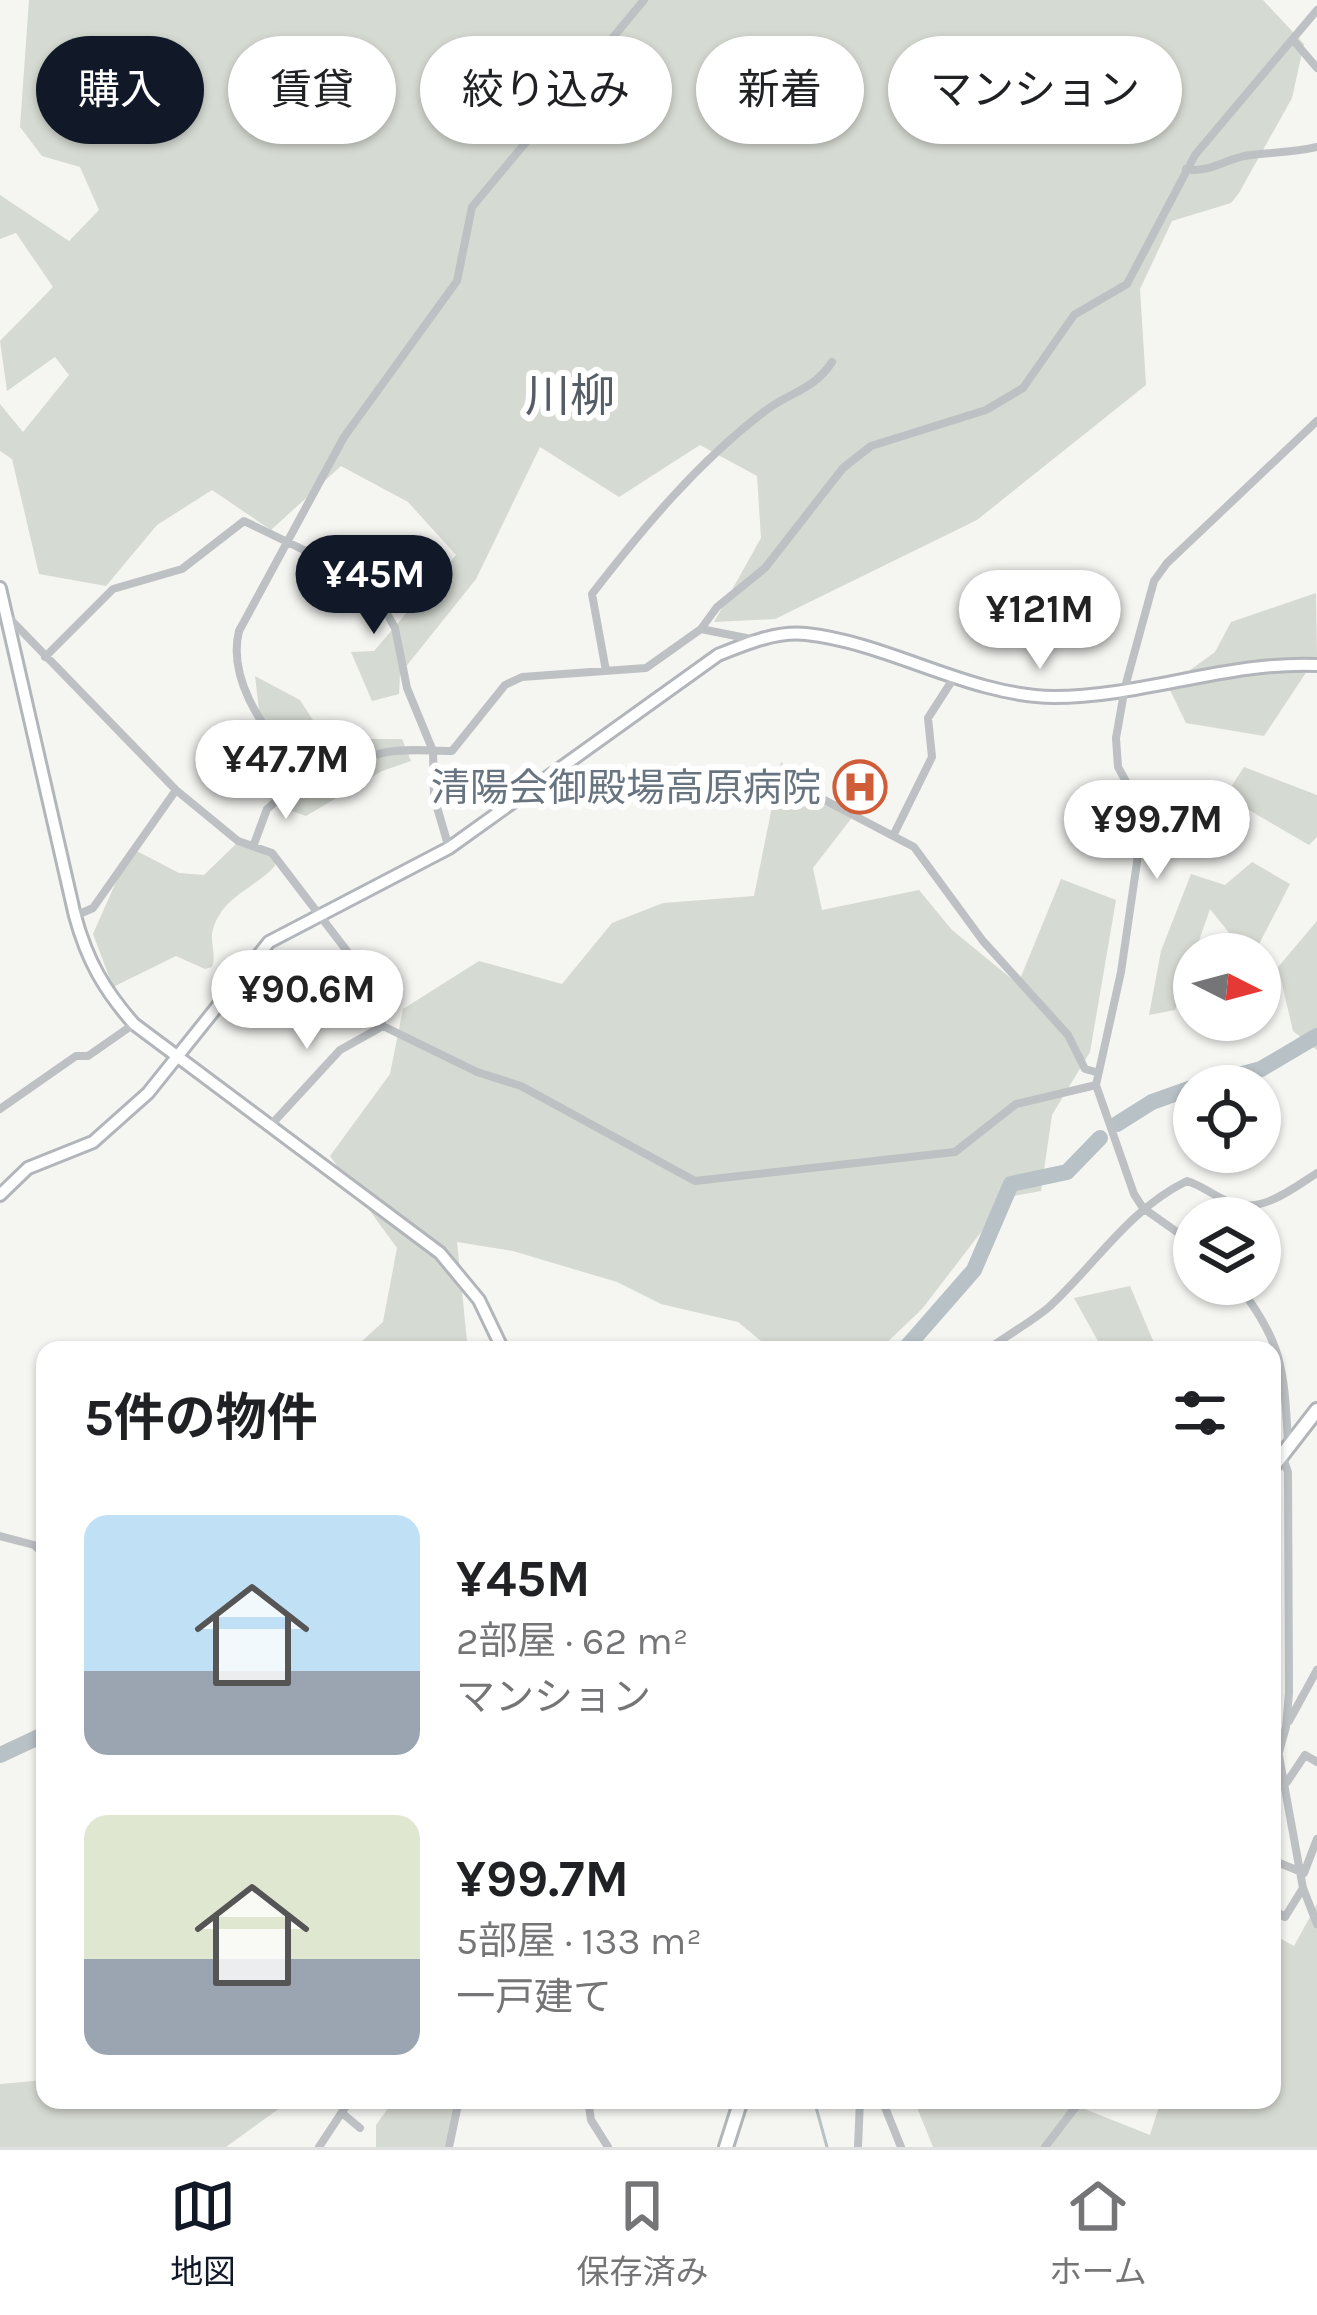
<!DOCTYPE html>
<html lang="ja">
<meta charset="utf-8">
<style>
body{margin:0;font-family:Karla,"Noto Sans JP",sans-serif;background:#f2f2f2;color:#202124;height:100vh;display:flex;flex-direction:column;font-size:45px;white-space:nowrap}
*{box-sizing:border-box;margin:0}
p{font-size:39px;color:#757577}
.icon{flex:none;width:66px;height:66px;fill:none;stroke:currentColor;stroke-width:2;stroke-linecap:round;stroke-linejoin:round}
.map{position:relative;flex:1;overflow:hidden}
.details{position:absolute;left:36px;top:1341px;width:1245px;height:768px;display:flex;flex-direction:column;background:#fff;border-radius:24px;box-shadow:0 3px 9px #0004}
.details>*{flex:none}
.banner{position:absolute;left:36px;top:36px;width:1245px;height:108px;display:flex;gap:24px}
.needle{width:78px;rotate:96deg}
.fabs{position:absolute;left:1173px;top:933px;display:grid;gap:24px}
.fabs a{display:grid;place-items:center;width:108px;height:108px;border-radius:50%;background:#fff;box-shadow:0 3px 9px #0004;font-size:60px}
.price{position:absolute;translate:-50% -102px;padding:0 27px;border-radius:42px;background:#fff;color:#222;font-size:39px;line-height:78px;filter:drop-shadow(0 3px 6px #0008)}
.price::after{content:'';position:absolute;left:50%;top:72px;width:36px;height:27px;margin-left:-18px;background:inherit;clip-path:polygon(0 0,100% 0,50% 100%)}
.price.active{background:#111827;color:#fff}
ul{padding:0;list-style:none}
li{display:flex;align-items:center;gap:36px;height:300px;padding:0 48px}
li span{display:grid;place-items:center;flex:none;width:336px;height:240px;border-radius:24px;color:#555}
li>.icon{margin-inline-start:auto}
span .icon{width:144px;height:144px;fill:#fffc;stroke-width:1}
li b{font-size:51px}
h2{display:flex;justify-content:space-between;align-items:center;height:144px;padding:0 48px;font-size:51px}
.pill{padding:0 42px;border-radius:54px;background:#fff;box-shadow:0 3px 9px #0004;font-size:42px;line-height:108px}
.pill.active{background:#111827;color:#fff}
.dock{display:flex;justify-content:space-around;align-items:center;height:168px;border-top:3px solid #e0e0e0;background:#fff;font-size:33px;color:#757577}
.dock a{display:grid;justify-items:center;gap:6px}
.dock .active{color:#111827}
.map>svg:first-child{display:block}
.green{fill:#d5dad2}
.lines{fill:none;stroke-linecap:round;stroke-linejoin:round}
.stream{stroke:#b8c1c5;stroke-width:3}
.river{stroke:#b8c1c5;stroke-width:16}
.secondary-casing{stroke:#b2b6ba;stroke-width:16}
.primary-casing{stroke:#b1b5b8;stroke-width:18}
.street{stroke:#bdc1c4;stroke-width:8}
.secondary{stroke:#fff;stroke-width:10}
.primary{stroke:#fff;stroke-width:12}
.labels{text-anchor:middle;stroke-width:12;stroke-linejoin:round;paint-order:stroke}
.poi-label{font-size:39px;fill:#687580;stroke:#fff;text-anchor:end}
.quarter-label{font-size:45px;fill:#555e66;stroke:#fff}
</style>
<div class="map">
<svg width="1317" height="2147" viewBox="0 0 1317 2147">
<rect width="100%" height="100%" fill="#f5f5f2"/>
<path class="green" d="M29 0H1263L1304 44 1292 98 1239 193 1231 203 1172 221 1140 289 1146 385 977 520 775 619 714 622 761 538 757 476 700 445 619 497 540 447 476 579 400 674 399 694 372 701 351 652 374 651 456 555 408 502 341 466 271 530 212 490 157 525 106 586 39 574 12 459 0 451V404L23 432 69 375 55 357 7 391 0 341 53 287 16 233 0 239V195L69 241 99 210 80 167 42 156 20 127Z
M1316 593 1317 656 1264 736 1186 723 1168 686 1215 652 1231 622Z
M255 676 300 700 320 731 318 746 281 737 260 718Z
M362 739H402L411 761 382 771 306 816 278 806 295 791 340 779 347 753Z
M781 762 815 796 857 811 813 868 822 910 919 890 952 930 1018 984 1061 879 1116 900 1090 1052 1052 1115 1041 1191 1008 1197 922 1309 879 1350H772L738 1322 661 1304 617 1282 513 1251 457 1242 467 1341 460 1350H352L383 1322 397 1248 330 1156 390 1074 403 1009 479 961 562 984 612 923 663 903 754 896Z
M1244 767 1317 795V837L1309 845 1225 796Z
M236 844 274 856 275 866C254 889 223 896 213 929 209 941 217 954 212 967L205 969 176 956 113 987 93 934 131 848 179 873 204 875Z
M1252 862 1290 884 1254 954H1246L1210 909 1175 1010 1149 1015 1161 951 1191 874 1225 885Z
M1317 921V1050L1293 1031 1278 967Z
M1130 1286 1157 1350H1103L1074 1298Z
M1317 1904V2147H933L914 2100H1062L1150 2135 1161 2100H1272V1934L1294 1946Z
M45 2080V2100H291L226 2147H0V2084Z
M394 2100H457L446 2147H376V2125Z"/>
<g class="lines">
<path class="stream" d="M814 2100 827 2147"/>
<path class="river" d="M1198 1086 1261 1069 1317 1036
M1117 1124 1152 1102 1194 1087
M904 1350 974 1270 1011 1184 1067 1172 1100 1138
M0 1755 45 1734"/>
<g class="secondary-casing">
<path id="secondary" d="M0 588 75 916C87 960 104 990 134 1024L440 1253 479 1300 503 1350
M0 1195 28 1168 93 1142 148 1093 269 942 449 848 718 655C745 644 776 631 806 634 890 643 969 696 1054 697 1142 697 1228 661 1317 665"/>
</g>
<g class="primary-casing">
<path id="primary" d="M1272 1468 1317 1410
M726 2147 741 2100"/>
</g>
<path class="street" d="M1294 41 1317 68
M1186 169C1210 174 1227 157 1251 155 1274 152 1293 153 1317 147
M11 620 176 790 238 841 272 853 350 955 383 1026 477 1072 521 1086 695 1181 955 1152 1016 1104 1096 1085
M701 629 756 640
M45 657 113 589 182 569 244 521 335 565 367 588 386 612 395 628 407 688 433 751 434 797 449 848
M606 671 592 594C643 528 698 462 765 411 790 392 814 390 832 362
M777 775 914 847 983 941 1068 1035 1085 1069 1096 1072
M295 785C346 796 339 763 382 753 403 748 429 751 452 751L505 685 522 677 646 668 701 629 717 607 765 568 843 468 871 446 986 410 1023 388 1074 315 1127 284 1195 155 1317 10
M295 785 298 773C270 734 226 684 239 631L344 437 457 281 472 207 644 0
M893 836 932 757 928 718 955 676
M254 844 267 809 295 785
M75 916 93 908 176 790
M0 1109 76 1056H88L134 1024
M270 1126 340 1050 383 1026
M1194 1244 1143 1208 1134 1194 1096 1085 1121 972 1144 814 1118 767 1116 738 1125 687 1154 581 1167 563 1317 421
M1237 1284C1283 1342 1284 1370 1288 1442
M987 1350C1007 1335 1030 1323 1049 1307 1095 1265 1129 1209 1187 1181 1203 1186 1214 1196 1229 1202 1261 1215 1292 1189 1317 1173
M0 1536 34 1545 45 1555
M1289 1721 1317 1670
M1279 1756 1303 1888 1317 1924
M1272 1777 1286 1727 1289 1693 1288 1472 1283 1458
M1287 1782 1305 1755 1317 1762
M1272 1860 1304 1873 1317 1839
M1272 1909 1285 1917 1303 1888
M588 2100 591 2120 608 2147
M882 2100 901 2147
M342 2113 360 2128
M319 2147 350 2100
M449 2147 459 2100
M858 2147 860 2100
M1045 2147 1081 2100"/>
<use href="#secondary" class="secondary"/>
<use href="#primary" class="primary"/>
</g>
<defs>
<g id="hospital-ring" transform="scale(2.7)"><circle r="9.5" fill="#fff" stroke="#cf5d38" stroke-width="1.5"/><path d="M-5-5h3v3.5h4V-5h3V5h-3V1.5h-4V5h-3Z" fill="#cf5d38"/></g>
</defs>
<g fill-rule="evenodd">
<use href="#hospital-ring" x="860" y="787"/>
</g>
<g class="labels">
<g class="poi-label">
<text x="821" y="801">清陽会御殿場高原病院</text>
</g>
<g class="quarter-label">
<text x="570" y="411">川柳</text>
</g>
</g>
</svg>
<div class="fabs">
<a><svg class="needle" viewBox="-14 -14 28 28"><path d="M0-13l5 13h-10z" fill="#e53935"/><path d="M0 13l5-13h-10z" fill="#757577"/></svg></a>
<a><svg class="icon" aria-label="locate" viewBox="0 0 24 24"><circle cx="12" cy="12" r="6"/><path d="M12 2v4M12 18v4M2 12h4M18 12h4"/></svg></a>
<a><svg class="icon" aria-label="layers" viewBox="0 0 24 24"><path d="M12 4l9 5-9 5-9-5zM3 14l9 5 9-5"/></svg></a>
</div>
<b class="price active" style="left:374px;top:637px">¥45M</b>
<b class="price" style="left:1040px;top:672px">¥121M</b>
<b class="price" style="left:286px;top:822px">¥47.7M</b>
<b class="price" style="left:1157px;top:882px">¥99.7M</b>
<b class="price" style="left:307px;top:1052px">¥90.6M</b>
<div class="banner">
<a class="pill active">購入</a>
<a class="pill">賃貸</a>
<a class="pill">絞り込み</a>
<a class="pill">新着</a>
<a class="pill">マンション</a>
</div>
<section class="details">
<h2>5件の物件<svg class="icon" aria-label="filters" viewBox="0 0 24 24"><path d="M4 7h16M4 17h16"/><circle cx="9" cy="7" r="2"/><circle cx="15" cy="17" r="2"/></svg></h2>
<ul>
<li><span style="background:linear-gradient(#bfe0f5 65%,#9aa5b1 0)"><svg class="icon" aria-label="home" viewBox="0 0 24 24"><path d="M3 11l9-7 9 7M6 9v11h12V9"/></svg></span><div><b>¥45M</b><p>2部屋 · 62 m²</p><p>マンション</p></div></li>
<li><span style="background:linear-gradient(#dfe7d0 60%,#9aa5b1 0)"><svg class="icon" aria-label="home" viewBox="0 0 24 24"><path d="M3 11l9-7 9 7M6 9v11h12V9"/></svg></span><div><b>¥99.7M</b><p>5部屋 · 133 m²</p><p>一戸建て</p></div></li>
</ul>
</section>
</div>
<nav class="dock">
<a class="active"><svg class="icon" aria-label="map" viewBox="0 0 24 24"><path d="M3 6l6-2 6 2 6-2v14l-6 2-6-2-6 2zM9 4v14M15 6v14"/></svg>地図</a>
<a><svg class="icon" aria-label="saved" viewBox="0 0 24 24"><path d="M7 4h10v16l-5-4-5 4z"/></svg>保存済み</a>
<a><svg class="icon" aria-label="home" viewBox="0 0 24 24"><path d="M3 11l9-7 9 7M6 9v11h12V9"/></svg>ホーム</a>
</nav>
